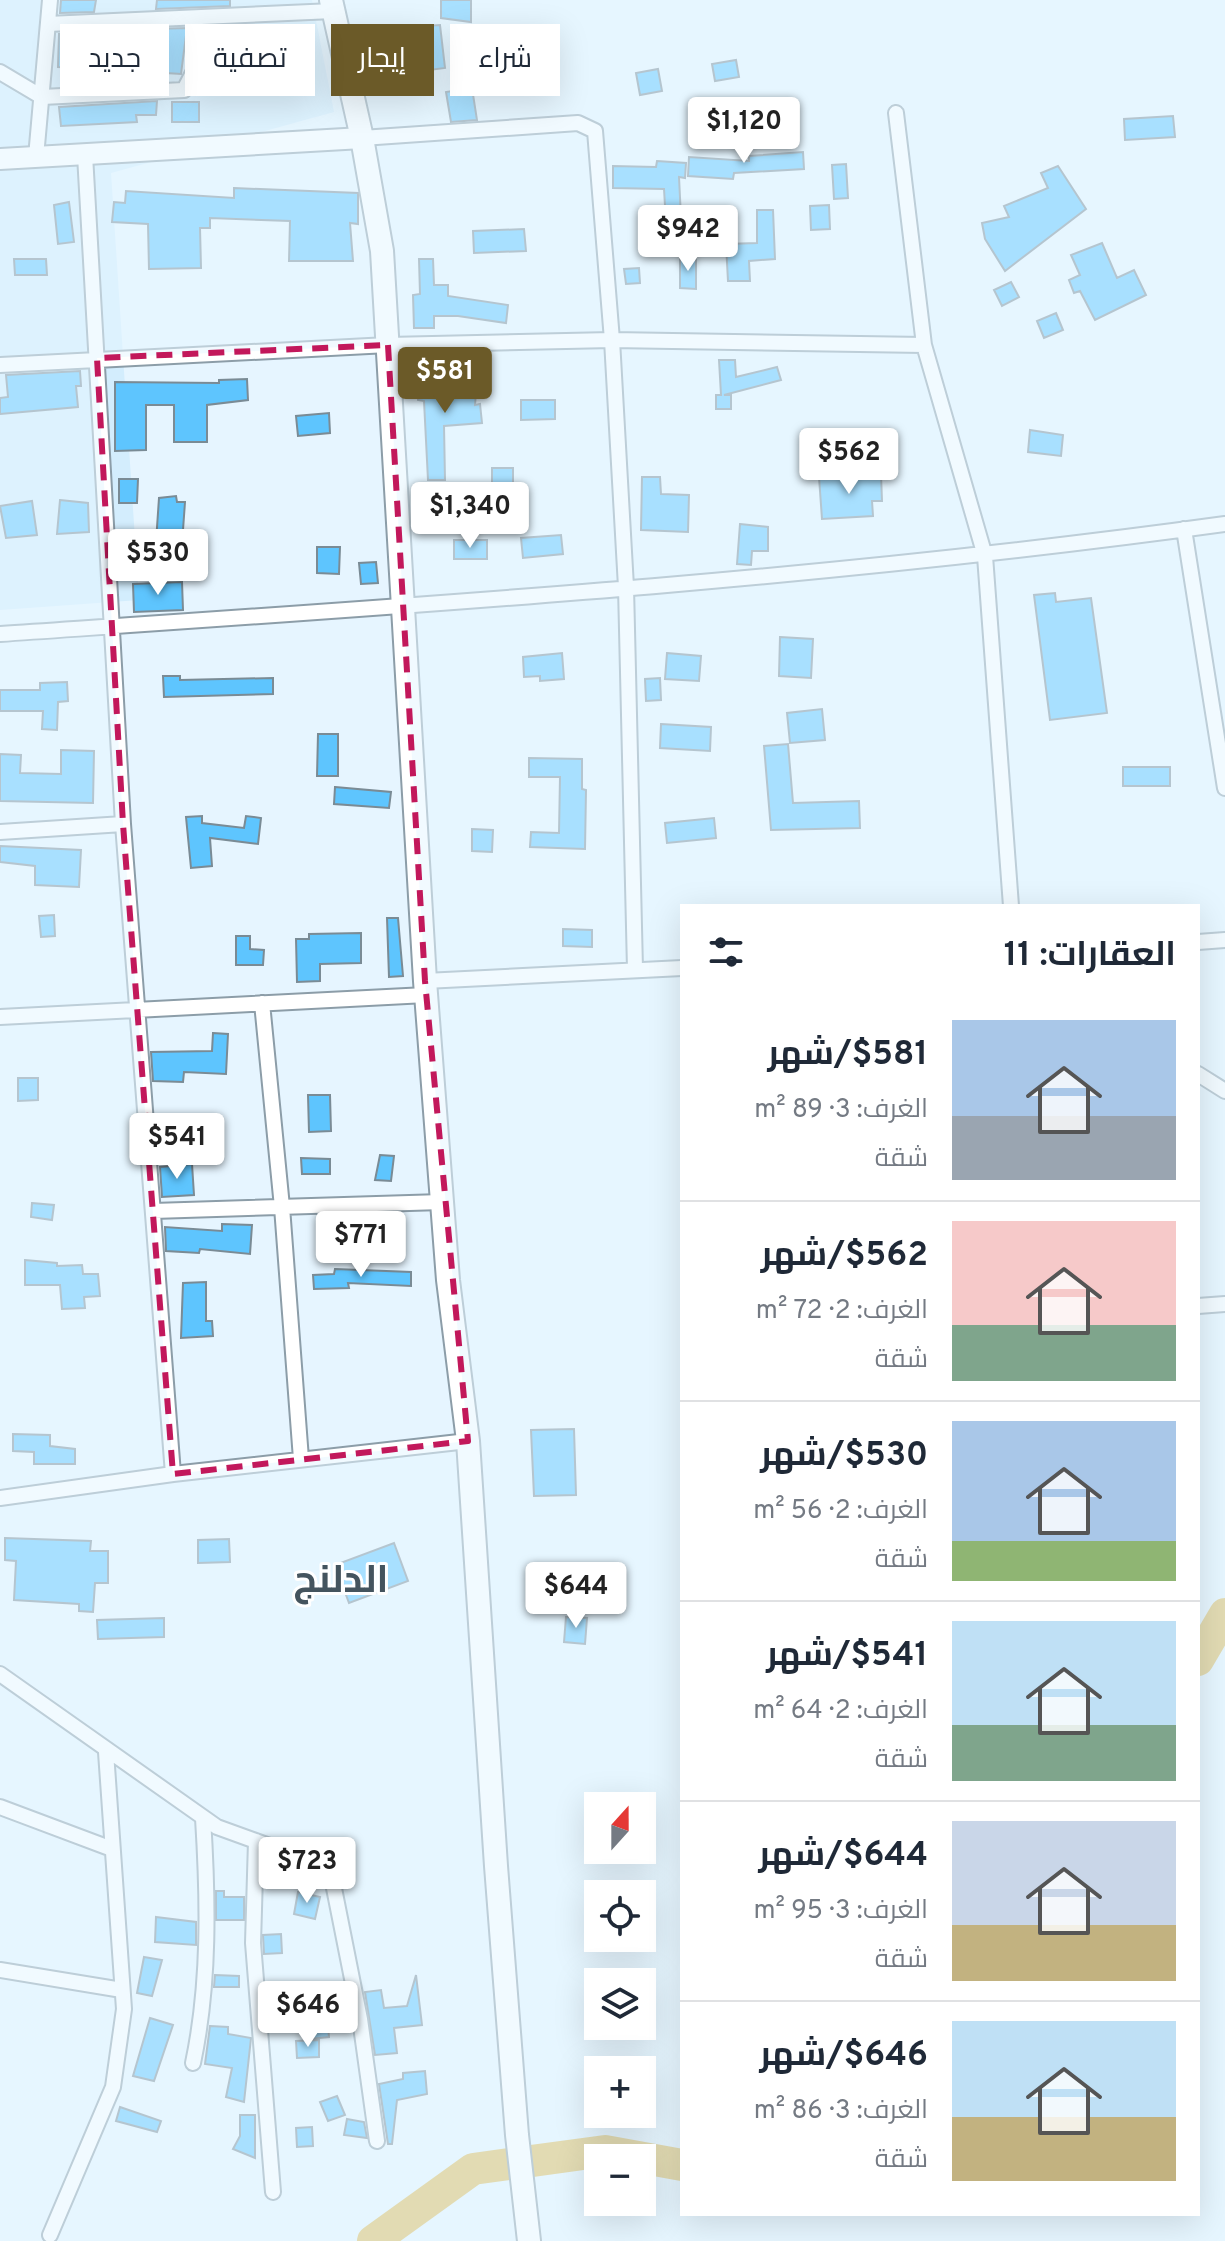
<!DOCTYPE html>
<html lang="ar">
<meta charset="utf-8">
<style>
body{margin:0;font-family:Overpass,Cairo,sans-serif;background:#f2f2f3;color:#1f2937;direction:rtl;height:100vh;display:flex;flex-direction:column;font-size:30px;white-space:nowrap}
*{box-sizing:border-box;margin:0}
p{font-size:26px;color:#747a83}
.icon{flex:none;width:44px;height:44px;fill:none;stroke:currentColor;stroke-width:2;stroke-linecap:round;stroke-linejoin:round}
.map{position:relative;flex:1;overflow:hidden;direction:ltr}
.panel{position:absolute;left:680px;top:904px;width:520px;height:1312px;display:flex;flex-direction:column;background:#fff;border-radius:0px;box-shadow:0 8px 32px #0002;direction:rtl}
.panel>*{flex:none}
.hud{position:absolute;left:24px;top:24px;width:536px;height:72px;direction:rtl;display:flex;gap:16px}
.needle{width:52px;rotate:21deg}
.tools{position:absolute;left:584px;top:1792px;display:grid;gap:16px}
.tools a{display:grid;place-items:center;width:72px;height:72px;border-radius:0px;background:#fff;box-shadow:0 8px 32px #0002;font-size:40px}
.price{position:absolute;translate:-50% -68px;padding:0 18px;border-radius:8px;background:#fff;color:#222;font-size:26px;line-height:52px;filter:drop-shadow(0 2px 4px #0008)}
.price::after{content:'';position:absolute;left:50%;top:48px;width:24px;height:18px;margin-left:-12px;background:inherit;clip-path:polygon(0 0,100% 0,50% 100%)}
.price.selected{background:#6b5a28;color:#fff}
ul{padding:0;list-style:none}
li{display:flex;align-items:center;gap:24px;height:200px;padding:0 24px}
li+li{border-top:2px solid #e0e1e3}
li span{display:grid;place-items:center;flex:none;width:224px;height:160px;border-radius:0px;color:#555}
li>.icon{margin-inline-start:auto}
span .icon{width:96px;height:96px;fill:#fffc;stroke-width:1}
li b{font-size:34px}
h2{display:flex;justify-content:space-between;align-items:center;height:96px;padding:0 24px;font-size:34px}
.pill{padding:0 28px;border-radius:0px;background:#fff;box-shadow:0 8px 32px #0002;font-size:28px;line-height:72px}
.pill.selected{background:#6b5a28;color:#fff}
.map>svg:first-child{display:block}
.built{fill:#d3edfd}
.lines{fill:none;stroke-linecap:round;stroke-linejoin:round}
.river{stroke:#ddbb57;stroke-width:32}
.building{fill:#5ec5fe;stroke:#7a8b95;stroke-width:2}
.minor-casing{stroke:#8c9da8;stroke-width:18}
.secondary-casing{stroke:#8c9da8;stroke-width:24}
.primary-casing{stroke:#8c9da8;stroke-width:26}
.minor{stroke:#fff;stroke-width:14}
.secondary{stroke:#fff;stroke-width:20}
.primary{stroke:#fff;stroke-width:22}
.marked{fill:none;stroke:#c2185b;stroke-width:6;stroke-dasharray:16 10;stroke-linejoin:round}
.labels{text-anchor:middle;stroke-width:6;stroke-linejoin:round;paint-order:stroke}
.town-label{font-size:38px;font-weight:bold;fill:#44545e;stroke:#fff}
</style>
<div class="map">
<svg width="1225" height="2241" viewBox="0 0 1225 2241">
<rect width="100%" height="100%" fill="#e6f5ff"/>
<path class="built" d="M0 0H312L334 112 111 173 139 600 0 610Z"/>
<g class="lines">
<path class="river" d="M1198 1660 1225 1614
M373 2241 473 2169 605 2151 682 2165"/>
</g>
<path class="building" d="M61 0H96L94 12 60 13Z
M157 0H230V6L156 9Z
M441 0H471V22L441 18Z
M440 25 445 68 399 74 394 32 407 31V27Z
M187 28 181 74 166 73 168 59 145 56 147 33 153 34 154 29Z
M108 31 107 69 58 67 59 34Z
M736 60 739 77 715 81 712 64Z
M658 69 662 91 640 95 636 73Z
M472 88 477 120 451 122 446 92Z
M157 101 156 115H136L137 122 61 126 59 107Z
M172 102H199V122H172Z
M1173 116 1175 137 1125 140 1124 119Z
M803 152 804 169 734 173 733 179 688 176 689 157 749 161V156Z
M657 161 686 163 685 178 679 177 682 238 667 239 664 189 613 188V166L656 167Z
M846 164 848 198 834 199 832 165Z
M1058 166 1086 209 1005 271 985 239 982 223 1009 217 1004 206 1048 188 1041 173Z
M234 188 358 193V224L350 223 353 261H289L290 221 210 218V228H200L201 268 149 269 148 224 112 222 114 202 125 203 126 191 234 198Z
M69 202 74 242 58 244 54 205Z
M829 205 830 229 811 230 810 206Z
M757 210H773L775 259 749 261 750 281H728L726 244 757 243Z
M524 229 526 251 474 253 473 231Z
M1102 243 1117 278 1134 270 1146 295 1095 320 1080 291 1074 293 1069 280 1080 275 1071 255Z
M680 257H696V289L680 288Z
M14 259H46L47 275H15Z
M419 259H433L434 285H448V296L508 305 506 323 458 316H434V328H414L413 295 420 294Z
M639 268 640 283 626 284 624 269Z
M1011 282 1019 297 1002 306 994 290Z
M1056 313 1063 330 1044 338 1037 321Z
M719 360H735L736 377 777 367 781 380 724 395H731V409H716V395H721Z
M80 371 81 386H76L78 407 0 414V398L8 397 6 375Z
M419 376 477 381 475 405 480 404 482 423 444 426 445 480H428L424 401 418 400Z
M247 379 248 400 207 405V442H174V405H146V450L115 451V382L219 383V380Z
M521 400H555V419L521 420Z
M329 413 330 433 298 436 296 416Z
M1030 430 1063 435 1061 456 1028 452Z
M492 468H513V487H492Z
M881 474 882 501H872L873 516 822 519 819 477Z
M642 477H660L661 494 689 495 688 532 641 530Z
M119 479H138L137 503H119Z
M176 496 177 502H185L182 544 156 542 159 498Z
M60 500 88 503 89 532 57 534Z
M32 501 37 535 6 538 0 506Z
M740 524 768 527V551H752L751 565 737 564Z
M561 535 563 554 523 558 521 538Z
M454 540H487V559H454Z
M317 547H340L339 574 317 573Z
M376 562 378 583 361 584 359 563Z
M182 582 183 610 134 612 133 584Z
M1055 593 1056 602 1091 598 1107 713 1050 720 1034 595Z
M780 637 813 639 811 678 779 676Z
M562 653 564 679 540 681V676L524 677 523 657Z
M667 653 701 656 699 681 665 679Z
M163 676H180V680L273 678V694L164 697Z
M660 678 661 700 646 701 645 679Z
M67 682 68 701 58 702 57 730 42 729 43 711H0V690H40V683Z
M822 709 825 740 790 743 787 713Z
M661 724 711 727 710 751 660 748Z
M318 734H338V776H317Z
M788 744 793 803 859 801 860 828 771 830 764 746Z
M61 750 94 751 93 803 0 801V754L21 755 20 773 61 774Z
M529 758 582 759V789L586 790 585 849 530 847 531 832 559 833 560 777H529Z
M1123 767H1170V786H1123Z
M335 787 391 792 389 808 334 804Z
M202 816V823L244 828 246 816 261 818 258 844 210 838 212 866 191 868 186 817Z
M714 818 716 838 667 843 665 823Z
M472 829 493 830 492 852 472 851Z
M0 846 81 850 79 887 35 885V866L0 862Z
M54 915 55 936 41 937 39 916Z
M387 918H398L403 976 389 977Z
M563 929 592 930V947L563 946Z
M361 933V963L320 964V981L297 982 296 939H309V934Z
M236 936H250V949L264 950 263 965H236Z
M213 1033 228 1034 226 1074 184 1072 183 1082 153 1081 151 1052 212 1051Z
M18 1078H38V1100L18 1101Z
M308 1095H330L331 1131 309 1132Z
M380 1155 394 1156 391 1181 375 1180Z
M301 1158 330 1159V1174H302Z
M192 1164 194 1195 162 1197 160 1167Z
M32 1203 54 1205 52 1220 31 1217Z
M322 1221 343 1223 341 1240 321 1238Z
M222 1224 252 1225 250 1254 200 1249 199 1253 166 1251 165 1227 222 1231Z
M25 1260 57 1263V1266L82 1265 83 1274H98L100 1296 84 1297 85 1308 62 1309 60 1285H25Z
M335 1269 411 1272V1286L348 1283 349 1288 314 1289 313 1275 334 1274Z
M206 1282V1321H212L213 1336 181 1338 183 1283Z
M574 1429 576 1495 534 1496 531 1430Z
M13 1434 50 1435V1446L75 1449V1464H34V1452L13 1451Z
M5 1538 91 1541 90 1551H108V1583H95L93 1612 79 1611V1604L14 1600 16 1561 5 1560Z
M229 1539 230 1562 198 1563V1540Z
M394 1543 408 1581 349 1603 335 1565Z
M566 1617 587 1618 585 1644 564 1642Z
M164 1618V1637L98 1639 97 1620Z
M216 1891H224V1897H244V1920H216Z
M298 1892 320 1897 315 1919 294 1914Z
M156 1917 196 1922V1945L155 1942Z
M281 1934 282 1953 264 1954 263 1935Z
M144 1957 162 1960 152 1996 137 1993Z
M215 1975 239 1976V1987H214Z
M416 1975 422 2025 394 2028 397 2053 375 2055 365 1992 381 1990 384 2008 407 2006Z
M327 2015 329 2037 310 2039 308 2017Z
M150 2018 173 2025 154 2081 133 2076Z
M210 2026 228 2027V2034L251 2038 244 2102 226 2097 232 2068 205 2064Z
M319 2040V2057L297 2058 296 2041Z
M425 2071 427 2094 397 2100 392 2144H388L379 2084 403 2079V2073Z
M337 2096 345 2115 328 2121 320 2102Z
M120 2107 161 2121 157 2132 116 2121Z
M240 2115H255V2158L233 2149 240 2136Z
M347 2119 364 2122 367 2138 344 2135Z
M312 2127 313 2146 297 2147 296 2128Z"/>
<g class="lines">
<g class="minor-casing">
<path id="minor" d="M48 24 333 11
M0 72 42 97 184 90 194 71 198 18
M896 113 924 345 985 556 1011 906
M362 138 578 123 595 131 612 340 626 587 635 969
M85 155 123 824 173 1474
M36 157 50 0
M0 365 388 345 612 340 924 345
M1184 529 1225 788
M0 634C409 606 819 580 1225 524
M0 832 123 824
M1198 942 1225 940
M425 981 682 968
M262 1003 282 1207 301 1459
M0 1017 426 995
M1198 1074 1225 1091
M153 1211 442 1202
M1198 1306 1225 1304
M0 1498 173 1474 468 1441
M0 1674 217 1827 330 1868 360 2019 377 2141
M0 1807 112 1849
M256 1841 253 1943 273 2192
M0 1970 122 1990
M193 2063C210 1983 208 1898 203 1818
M50 2235 113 2087 124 2009 106 1752"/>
</g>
<g class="secondary-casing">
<path id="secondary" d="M0 159 362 138"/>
</g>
<g class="primary-casing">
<path id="primary" d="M331 0 362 138 382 251 425 981 448 1280 468 1441 496 1866 517 2135 529 2241"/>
</g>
<use href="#minor" class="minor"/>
<use href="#secondary" class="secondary"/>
<use href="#primary" class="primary"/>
</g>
<path d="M0 0H1225V2241H0ZM388 345 425 981 468 1441 173 1474 123 824 97 358Z" fill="#e6f5ff" fill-opacity=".55" fill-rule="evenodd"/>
<path class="marked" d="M388 345 425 981 468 1441 173 1474 123 824 97 358Z"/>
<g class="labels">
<g class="town-label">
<text x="341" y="1592">الدلنج</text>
</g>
</g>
</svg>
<div class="tools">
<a><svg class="needle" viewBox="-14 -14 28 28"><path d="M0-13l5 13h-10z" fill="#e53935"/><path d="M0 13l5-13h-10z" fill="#747a83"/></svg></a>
<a><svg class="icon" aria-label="locate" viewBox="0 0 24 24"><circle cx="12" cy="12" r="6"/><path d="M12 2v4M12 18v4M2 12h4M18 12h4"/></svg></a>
<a><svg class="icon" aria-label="layers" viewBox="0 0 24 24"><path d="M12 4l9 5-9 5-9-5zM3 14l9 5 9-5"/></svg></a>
<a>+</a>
<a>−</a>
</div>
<b class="price" style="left:744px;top:165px">$1,120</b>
<b class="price" style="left:688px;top:273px">$942</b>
<b class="price selected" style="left:445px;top:415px">$581</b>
<b class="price" style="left:849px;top:496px">$562</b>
<b class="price" style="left:470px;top:550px">$1,340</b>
<b class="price" style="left:158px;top:597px">$530</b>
<b class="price" style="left:177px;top:1181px">$541</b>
<b class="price" style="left:361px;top:1279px">$771</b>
<b class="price" style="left:576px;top:1630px">$644</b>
<b class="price" style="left:307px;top:1905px">$723</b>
<b class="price" style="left:308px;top:2049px">$646</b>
<div class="hud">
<a class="pill">شراء</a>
<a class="pill selected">إيجار</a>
<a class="pill">تصفية</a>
<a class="pill">جديد</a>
</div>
<section class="panel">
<h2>العقارات: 11<svg class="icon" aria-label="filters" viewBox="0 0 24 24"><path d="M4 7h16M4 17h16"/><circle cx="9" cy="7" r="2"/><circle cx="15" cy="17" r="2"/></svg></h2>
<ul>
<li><span style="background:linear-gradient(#a9c7e8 60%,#9aa5b1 0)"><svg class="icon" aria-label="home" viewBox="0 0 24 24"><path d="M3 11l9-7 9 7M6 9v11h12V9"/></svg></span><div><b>$581/شهر</b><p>الغرف: 3 · 89 m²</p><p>شقة</p></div></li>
<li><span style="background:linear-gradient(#f6c9c9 65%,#7fa58c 0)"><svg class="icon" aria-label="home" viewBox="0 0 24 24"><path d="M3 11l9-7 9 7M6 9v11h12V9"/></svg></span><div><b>$562/شهر</b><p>الغرف: 2 · 72 m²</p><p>شقة</p></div></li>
<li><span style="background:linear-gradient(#a9c7e8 75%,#8fb573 0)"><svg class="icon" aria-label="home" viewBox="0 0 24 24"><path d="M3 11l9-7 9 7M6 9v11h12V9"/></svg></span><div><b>$530/شهر</b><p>الغرف: 2 · 56 m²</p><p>شقة</p></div></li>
<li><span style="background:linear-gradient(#bfe0f5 65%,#7fa58c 0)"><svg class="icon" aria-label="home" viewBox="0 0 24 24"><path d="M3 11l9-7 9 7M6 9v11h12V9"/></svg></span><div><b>$541/شهر</b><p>الغرف: 2 · 64 m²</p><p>شقة</p></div></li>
<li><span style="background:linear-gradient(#c9d6e8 65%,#c2b280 0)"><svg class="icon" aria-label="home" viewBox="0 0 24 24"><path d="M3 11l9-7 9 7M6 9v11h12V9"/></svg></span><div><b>$644/شهر</b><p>الغرف: 3 · 95 m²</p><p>شقة</p></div></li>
<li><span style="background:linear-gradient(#bfe0f5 60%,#c2b280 0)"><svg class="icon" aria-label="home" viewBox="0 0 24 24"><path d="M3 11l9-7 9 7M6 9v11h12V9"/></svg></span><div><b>$646/شهر</b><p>الغرف: 3 · 86 m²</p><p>شقة</p></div></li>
</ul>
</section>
</div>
